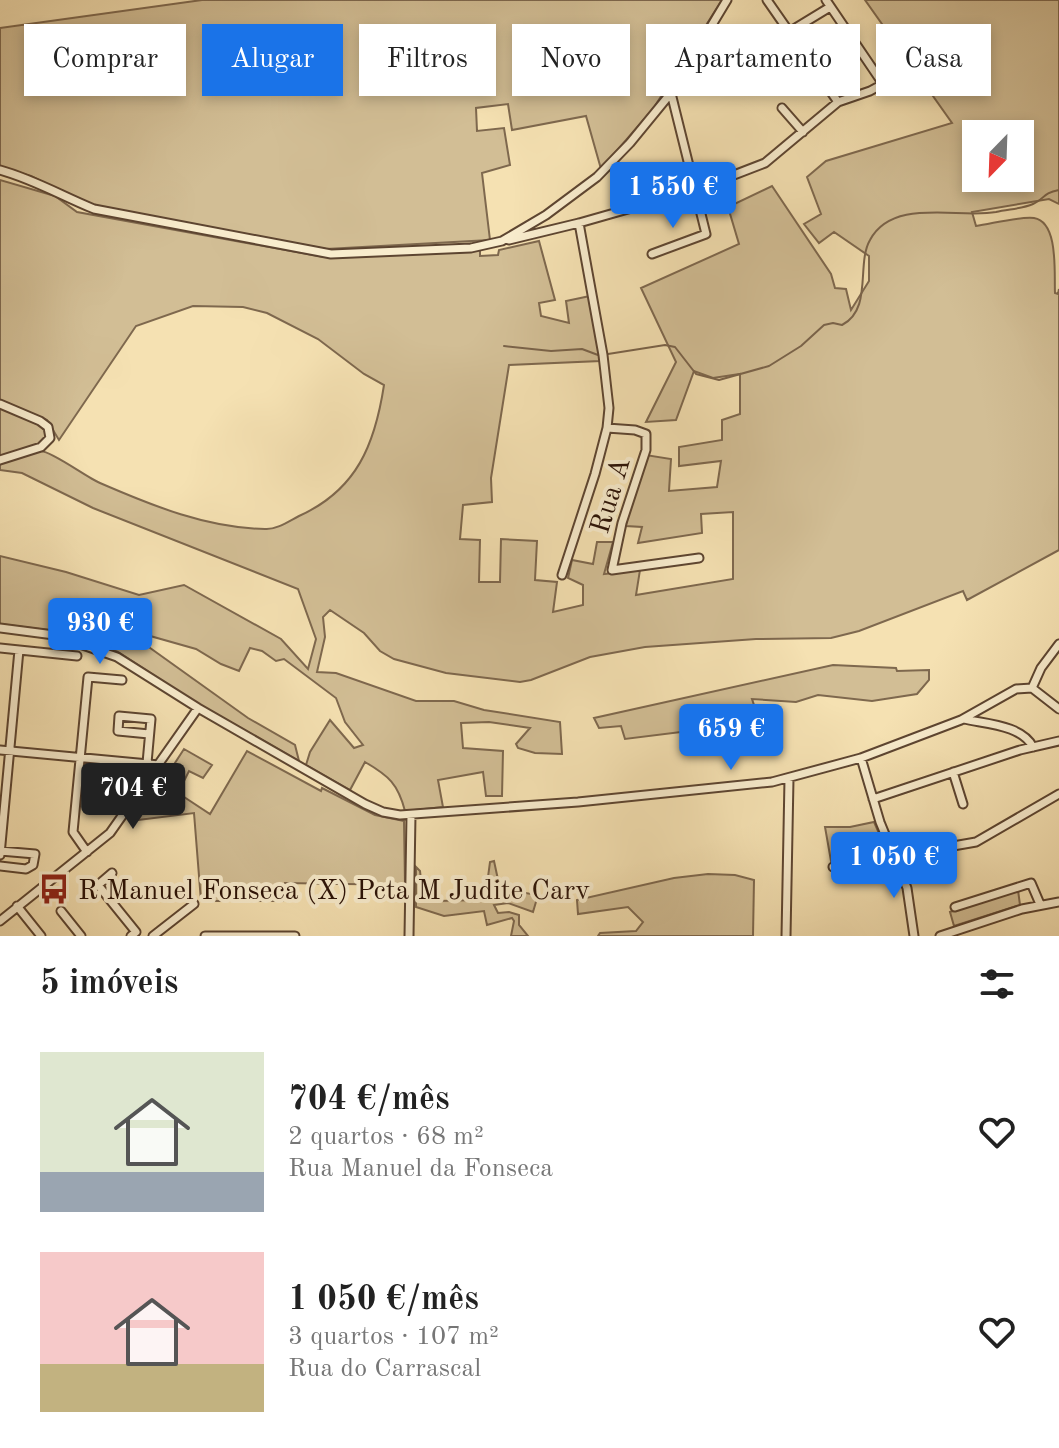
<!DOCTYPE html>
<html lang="pt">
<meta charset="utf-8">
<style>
body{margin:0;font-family:"Old Standard TT",serif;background:#f2f2f2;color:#222;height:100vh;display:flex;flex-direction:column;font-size:30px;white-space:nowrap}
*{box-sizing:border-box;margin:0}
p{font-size:26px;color:#767676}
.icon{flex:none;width:44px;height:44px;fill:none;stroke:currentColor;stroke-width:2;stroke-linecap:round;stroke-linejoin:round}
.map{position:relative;height:936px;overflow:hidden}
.drawer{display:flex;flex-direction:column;background:#fff;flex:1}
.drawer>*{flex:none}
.hud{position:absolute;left:24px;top:24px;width:1012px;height:72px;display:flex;gap:16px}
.needle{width:52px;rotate:203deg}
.buttons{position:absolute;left:962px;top:120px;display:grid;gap:16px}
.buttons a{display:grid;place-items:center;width:72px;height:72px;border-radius:0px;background:#fff;box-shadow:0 4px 12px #0003;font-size:40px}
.price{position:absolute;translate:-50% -68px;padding:0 18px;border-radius:8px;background:#1a73e8;color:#fff;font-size:26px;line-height:52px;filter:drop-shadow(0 2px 4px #0008)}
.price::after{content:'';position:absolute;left:50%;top:48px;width:24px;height:18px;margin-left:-12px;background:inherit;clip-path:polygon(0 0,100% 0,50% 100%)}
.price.on{background:#222;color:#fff}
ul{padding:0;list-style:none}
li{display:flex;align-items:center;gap:24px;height:200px;padding:0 40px}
li span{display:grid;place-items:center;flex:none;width:224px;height:160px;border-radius:0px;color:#555}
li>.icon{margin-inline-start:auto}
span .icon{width:96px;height:96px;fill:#fffc;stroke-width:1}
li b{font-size:34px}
h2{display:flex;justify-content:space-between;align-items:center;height:96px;padding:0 40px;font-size:34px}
.chip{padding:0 28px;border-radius:0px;background:#fff;box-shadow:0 4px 12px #0003;font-size:28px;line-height:72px}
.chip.on{background:#1a73e8;color:#fff}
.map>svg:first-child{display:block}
.green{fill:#d2be95;stroke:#7e684e;stroke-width:2;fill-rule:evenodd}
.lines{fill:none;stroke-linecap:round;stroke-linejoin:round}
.stream{stroke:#7a634a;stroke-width:2}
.minor-casing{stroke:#5d4531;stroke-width:11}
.minor{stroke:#f8eccd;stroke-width:7}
.labels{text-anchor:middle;stroke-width:8;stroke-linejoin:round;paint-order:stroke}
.street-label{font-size:28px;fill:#2a1106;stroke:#f8eccd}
.poi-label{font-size:28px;fill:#2a1106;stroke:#f8eccd;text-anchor:start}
</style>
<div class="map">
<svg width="1059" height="936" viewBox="0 0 1059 936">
<rect width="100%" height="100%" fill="#f5e1b2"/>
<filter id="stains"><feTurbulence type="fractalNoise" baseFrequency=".0025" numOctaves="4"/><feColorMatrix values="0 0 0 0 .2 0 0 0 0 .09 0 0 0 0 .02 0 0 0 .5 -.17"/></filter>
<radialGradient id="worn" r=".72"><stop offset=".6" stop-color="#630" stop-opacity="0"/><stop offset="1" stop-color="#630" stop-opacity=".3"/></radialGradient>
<path class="green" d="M202 0H722L653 109 601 169 586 116 512 130 508 104 476 108 477 131 504 128 510 165 482 173 490 240 326 249 112 210 83 202 31 176 0 168V28Z
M865 0H1059V204L1049 199 972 212 976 226C991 224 1020 216 1034 218 1059 222 1054 274 1055 293L1058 294 1059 289V550L967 600 963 591 859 631 831 638 756 639 645 647 590 657 531 680 520 682 446 673 394 659 380 651 364 633 330 610 323 617 325 637 317 672 336 673 416 701H454L484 710 560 722 562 754 535 753 518 748 516 744 530 728 489 722 461 723 463 748 503 751 502 796H486L483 772 438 780 443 807 405 811C398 784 389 776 365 762L350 790 306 765 310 752 330 720 354 748 363 745 345 722 336 698 284 659 276 661 262 651 250 648 239 671 221 664 196 649 143 634 139 640 248 718 295 745 299 761 195 702 118 652 71 633 0 624V556L66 572 139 595 184 585 281 639 308 669 316 639 298 589 93 508 22 473 0 470V462C12 459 29 450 41 451 53 452 86 477 100 483 153 506 207 528 265 529 276 530 289 521 299 516 357 490 375 444 384 385L364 374 318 339 267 313 243 307 193 306 136 326 59 440 47 420 0 400V180L55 196 77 212 324 257 480 250V256L498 255 499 250 539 241 555 300 539 303 541 316 569 323 566 301 590 296 600 361 509 365 491 478 492 502 463 505 460 539 480 540 479 582H500L501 539 537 541 535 580 557 582 553 612 583 605V585L568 578 572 560 593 564 597 542H613L604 574 640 570 636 595 733 579V512L701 514 702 533 638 543 642 527 626 526 628 510 646 455 671 459 669 491 717 487 721 461 679 466V447L722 440V420L740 414V374L713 378 694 371 676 420 646 422 676 362 641 288 739 244 728 207 772 186 831 274 835 288 846 289 851 310 869 281V256L834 232 819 243 804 224 821 214 807 177 826 161 952 123ZM976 134H1020V178H976Z
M0 408 38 423 46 432 45 438 39 444 0 456Z
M833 665 896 668 897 671 929 670V680L917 694 872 701 818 695 796 702 752 699 755 708 737 711 740 721 697 730 625 739 621 726 599 728 594 718Z
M184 749 212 765 203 778 189 771 178 793 210 814 247 751 321 791 322 788 375 815 404 821 405 885 285 883 283 901H201L194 813 138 820Z
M874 822 886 849 885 854 846 862 831 861 825 827H850Z
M494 861 500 889 538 895 533 912 508 903 494 905 498 913 509 912 519 915V925L528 936H511L514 921 512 918 487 925 484 911 444 916 416 907V867L420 871 423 897 436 901 481 900 486 892 490 862Z
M708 874 735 875 754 880 753 936H598L600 933 636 931 643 922 628 907 578 914 577 900 674 878Z
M1018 890 1020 905 954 926 950 912Z"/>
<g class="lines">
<path class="stream" d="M504 346 551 351 582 349 598 355
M608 354 665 345 675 347 696 374 719 380 769 366 801 346 824 325 833 323 842 325C873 309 856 264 870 240 893 197 959 219 996 212 1008 209 1022 209 1033 204 1045 199 1042 193 1059 190"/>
<g class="minor-casing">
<path id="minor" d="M767 0 838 102
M826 0 883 84
M789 32 830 7
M782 108 803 132
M0 170C33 179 62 196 94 209L331 254 471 248 502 241 546 215 597 177 630 143 671 93 727 0
M509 240 579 223 695 190 765 163 838 102 870 91 907 71
M652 254 706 234 671 93
M0 404 40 421 48 427 50 438 41 447 0 460
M607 428 635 430 646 434V450L622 523 612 570 699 558
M562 575 595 474 607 428 609 408 603 355 579 223
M0 628 54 635 117 657 198 708 365 804 383 812 400 815 578 802 772 782 861 758 961 720 1016 689 1032 688
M0 648 77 656
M1032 688 1041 668 1059 644
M1032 688 1059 709
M964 719C986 724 1022 725 1033 747
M0 750 159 765
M861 758 880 822 907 888 914 936
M147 763 151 719 119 716 118 731 149 734
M953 772 963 804
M873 799 1020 750 1059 741
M87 852 73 832 88 677 122 680
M0 855 19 650
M0 866 26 869 33 865 35 854 0 851
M833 867 976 842 1059 794
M112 873 98 885 136 932 131 936
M17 906 41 936
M955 907 1031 883 1040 904
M61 911 81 936
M0 921 110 833 198 708
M153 936 194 904
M205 936H295
M409 936 411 815
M786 936 789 779
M940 936 1022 909 1059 902"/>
</g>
<use href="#minor" class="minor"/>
</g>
<defs>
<g id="bus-bare" transform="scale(2.4)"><path d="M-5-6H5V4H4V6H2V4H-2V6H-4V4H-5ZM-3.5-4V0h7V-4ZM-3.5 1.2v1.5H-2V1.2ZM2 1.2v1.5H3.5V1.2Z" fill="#8f2418" stroke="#f8eccd" stroke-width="2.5" paint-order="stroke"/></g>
</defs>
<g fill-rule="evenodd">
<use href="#bus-bare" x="54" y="889"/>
</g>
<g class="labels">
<g class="street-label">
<text transform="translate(609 495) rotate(-73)" y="10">Rua A</text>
</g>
<g class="poi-label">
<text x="78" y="899">R Manuel Fonseca (X) Pcta M Judite Carv</text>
</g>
</g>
<rect width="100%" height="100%" filter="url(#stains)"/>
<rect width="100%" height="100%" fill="url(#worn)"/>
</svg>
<div class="buttons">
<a><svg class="needle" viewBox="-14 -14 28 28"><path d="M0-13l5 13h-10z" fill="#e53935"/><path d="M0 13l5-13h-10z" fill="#767676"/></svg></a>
</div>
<b class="price" style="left:673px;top:230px">1 550 €</b>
<b class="price" style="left:100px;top:666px">930 €</b>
<b class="price" style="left:731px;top:772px">659 €</b>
<b class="price on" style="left:133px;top:831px">704 €</b>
<b class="price" style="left:894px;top:900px">1 050 €</b>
<div class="hud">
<a class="chip">Comprar</a>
<a class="chip on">Alugar</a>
<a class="chip">Filtros</a>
<a class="chip">Novo</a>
<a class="chip">Apartamento</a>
<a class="chip">Casa</a>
</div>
</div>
<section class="drawer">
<h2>5 imóveis<svg class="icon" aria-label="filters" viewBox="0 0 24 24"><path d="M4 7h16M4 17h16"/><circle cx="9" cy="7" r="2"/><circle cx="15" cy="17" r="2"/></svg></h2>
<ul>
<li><span style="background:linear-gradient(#dfe7d0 75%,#9aa5b1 0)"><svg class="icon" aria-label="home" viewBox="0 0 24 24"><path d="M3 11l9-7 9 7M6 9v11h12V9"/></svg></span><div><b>704 €/mês</b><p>2 quartos · 68 m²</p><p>Rua Manuel da Fonseca</p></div><svg class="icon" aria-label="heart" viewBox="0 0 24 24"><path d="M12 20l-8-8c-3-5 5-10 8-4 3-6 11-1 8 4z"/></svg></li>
<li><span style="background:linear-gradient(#f6c9c9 70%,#c2b280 0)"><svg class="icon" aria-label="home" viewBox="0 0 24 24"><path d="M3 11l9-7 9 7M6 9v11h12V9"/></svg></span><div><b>1 050 €/mês</b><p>3 quartos · 107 m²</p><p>Rua do Carrascal</p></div><svg class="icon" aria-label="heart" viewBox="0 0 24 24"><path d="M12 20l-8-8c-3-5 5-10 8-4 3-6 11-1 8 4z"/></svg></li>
</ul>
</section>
